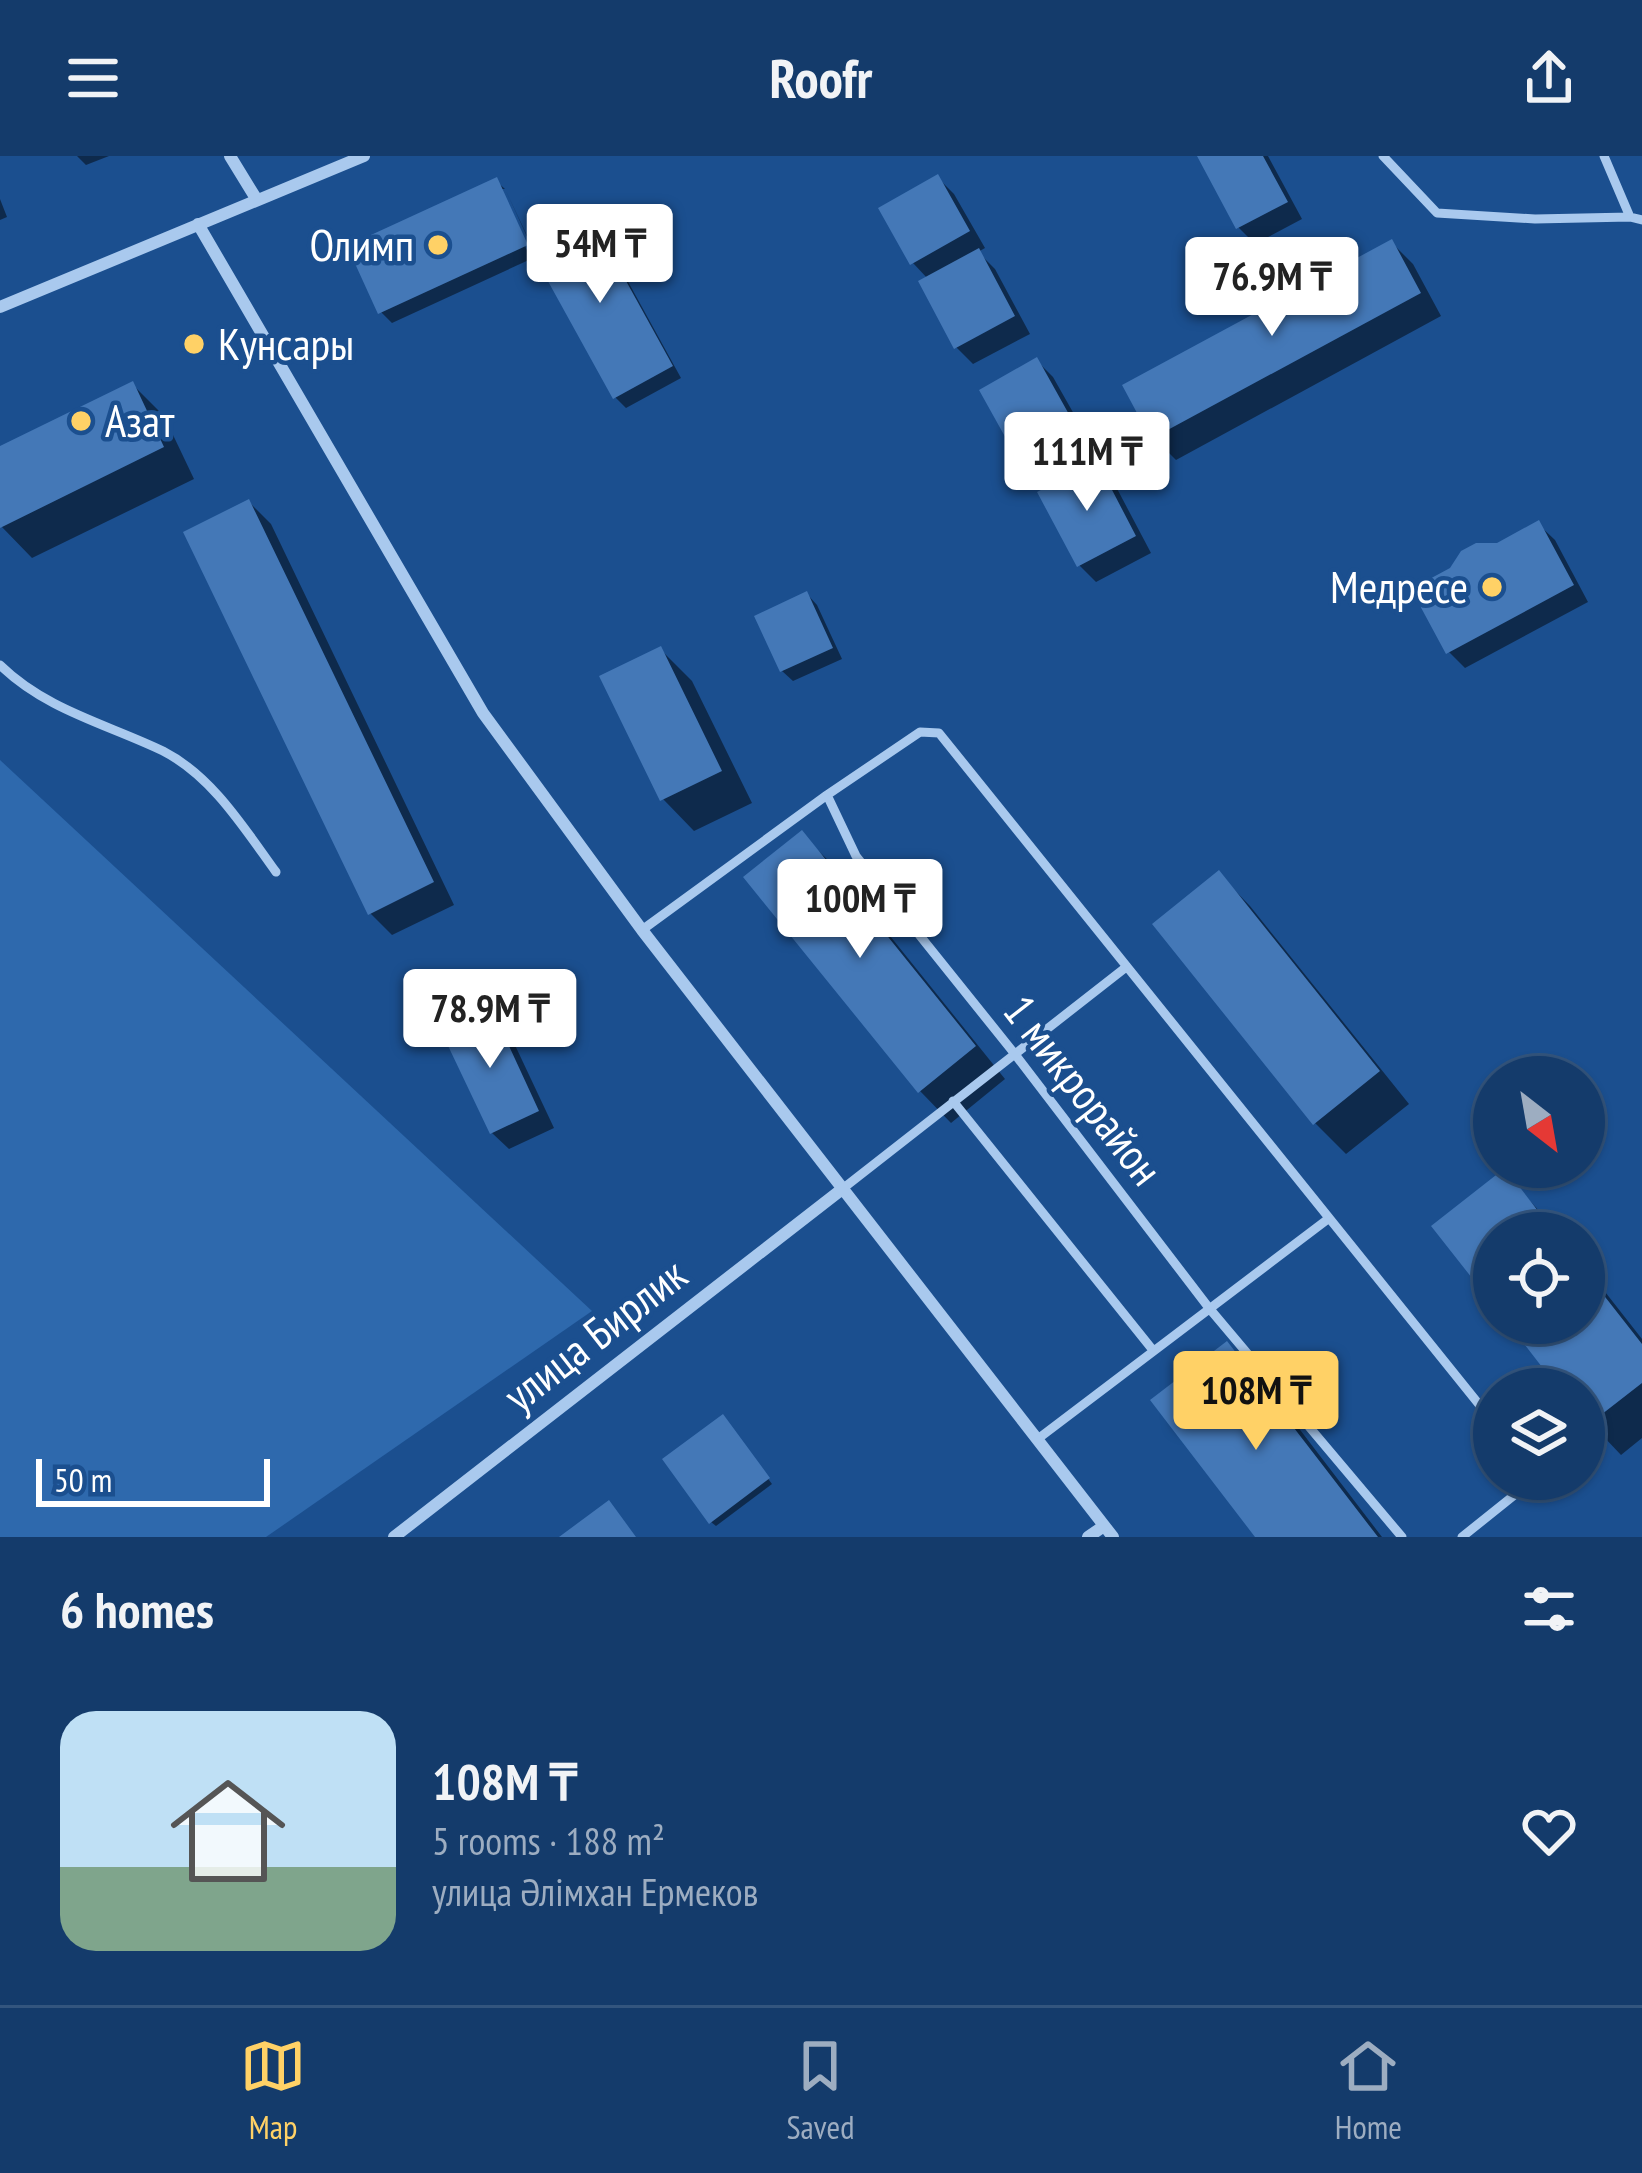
<!DOCTYPE html>
<meta charset="utf-8">
<style>
body{margin:0;font-family:"PT Sans Narrow",sans-serif;background:#1d4271;color:#f1f3f6;height:100vh;display:flex;flex-direction:column;font-size:45px;white-space:nowrap}
*{box-sizing:border-box;margin:0}
p{font-size:39px;color:#9dadc1}
.icon{flex:none;width:66px;height:66px;fill:none;stroke:currentColor;stroke-width:2;stroke-linecap:round;stroke-linejoin:round}
.map{position:relative;height:1381px;overflow:hidden}
.side{display:flex;flex-direction:column;background:#143b6b;flex:1}
.side>*{flex:none}
.needle{width:78px;rotate:149deg}
.controls{position:absolute;left:1473px;top:900px;display:grid;gap:24px}
.controls a{display:grid;place-items:center;width:132px;height:132px;border-radius:50%;background:#143b6b;box-shadow:0 3px 9px #0004,0 0 0 3px #33557e;font-size:60px}
.scale{position:absolute;left:36px;bottom:30px;width:234px;box-sizing:border-box;padding-left:12px;border:6px solid #fff;border-top:0;font-size:33px;line-height:42px;white-space:nowrap;color:#fff;-webkit-text-stroke:9px #1b4f8f;paint-order:stroke}
.price{position:absolute;translate:-50% -102px;padding:0 27px;border-radius:12px;background:#fff;color:#222;font-size:39px;line-height:78px;filter:drop-shadow(0 3px 6px #0008)}
.price::after{content:'';position:absolute;left:50%;top:72px;width:36px;height:27px;margin-left:-18px;background:inherit;clip-path:polygon(0 0,100% 0,50% 100%)}
.price.current{background:#ffd166;color:#111}
ul{padding:0;list-style:none}
li{display:flex;align-items:center;gap:36px;height:300px;padding:0 60px}
li+li{border-top:3px solid #33557e}
li span{display:grid;place-items:center;flex:none;width:336px;height:240px;border-radius:36px;color:#555}
li>.icon{margin-inline-start:auto}
span .icon{width:144px;height:144px;fill:#fffc;stroke-width:1}
li b{font-size:51px}
h2{display:flex;justify-content:space-between;align-items:center;height:144px;padding:0 60px;font-size:51px}
header{display:flex;justify-content:space-between;align-items:center;height:156px;padding:0 60px;background:#143b6b;font-size:54px;font-weight:600}
.menu{display:flex;justify-content:space-around;align-items:center;height:168px;border-top:3px solid #33557e;background:#143b6b;font-size:33px;color:#9dadc1}
.menu a{display:grid;justify-items:center;gap:6px}
.menu .current{color:#ffd166}
.map>svg:first-child{display:block}
.green{fill:#2e69ad}
.shadow{fill:#0007}
.building{fill:#4478b7}
.lines{fill:none;stroke-linecap:round;stroke-linejoin:round}
.lane{stroke:#a9c9ee;stroke-width:9}
.street{stroke:#a9c9ee;stroke-width:12}
.poi-dot{fill:#ffd166;stroke:#1b4f8f;stroke-width:4.5}
.labels{text-anchor:middle;stroke-width:9;stroke-linejoin:round;paint-order:stroke}
.poi-label{font-size:45px;fill:#fff;stroke:#1b4f8f;text-anchor:end}
.street-label{font-size:45px;fill:#fff;stroke:#1b4f8f}
</style>
<header><svg class="icon" aria-label="menu" viewBox="0 0 24 24"><path d="M4 6h16M4 12h16M4 18h16"/></svg>Roofr<svg class="icon" aria-label="share" viewBox="0 0 24 24"><path d="M12 15V3M7 8l5-5 5 5M5 13v7h14v-7"/></svg></header>
<div class="map">
<svg width="1642" height="1381" viewBox="0 0 1642 1381">
<rect width="100%" height="100%" fill="#1b4f8f"/>
<path class="green" d="M0 604 592 1155 266 1381H0Z"/>
<path class="shadow" d="M77 0H109L86 9Z
M1200 0H1268L1302 63 1255 88 1238 71Z
M938 22 954 38 985 92 978 96 995 113 1030 178 973 208 956 191 928 123 913 107Z
M496 25 505 33H499L531 103 392 167 381 156Z
M506 35 532 90 588 60 598 71 681 222 626 252 615 241 536 100Z
M0 43 7 61 0 64Z
M1391 86 1413 108 1441 160 1176 304 1154 282 1126 230Z
M1037 205 1053 221 1100 304 1095 307 1113 325 1151 397 1096 426 1079 409 1046 335 1029 318Z
M132 228 164 260 194 323 32 402 0 369V293Z
M249 346 271 368 454 749 392 779 370 757Z
M1538 368 1555 384 1588 446 1465 512 1449 496 1452 415Z
M807 438 817 449 842 503 793 525 782 515Z
M661 494 692 525 752 647 694 675 663 643Z
M801 678 833 709 1005 923 951 967 920 935 747 721Z
M1219 718 1250 750 1409 948 1346 998 1315 967Z
M490 855 507 872 554 972 509 993 492 977Z
M1504 1016 1559 1077H1494V1145L1436 1070Z
M1584 1109 1642 1183V1282L1621 1299 1584 1260V1233H1563L1511 1167H1584Z
M1227 1189 1259 1220 1382 1381H1259L1154 1244Z
M727 1267 772 1328 716 1370 711 1366Z"/>
<path class="building" d="M1197 0H1263L1288 46 1236 73Z
M938 18 970 75 910 109 878 52Z
M497 21 528 89 378 158 347 90Z
M588 56 673 210 613 243 528 89Z
M1392 83 1421 137 1151 283 1122 229Z
M979 92 1015 160 954 193 918 125Z
M1037 201 1085 287 1027 320 979 234Z
M133 225 164 291 0 372V290Z
M1097 305 1136 380 1077 411 1037 336Z
M249 343 434 726 368 759 183 376Z
M1539 364 1574 429 1446 498 1411 433 1450 412 1461 395 1476 387H1497Z
M807 435 833 492 780 516 754 460Z
M661 490 722 615 660 645 599 520Z
M802 674 976 890 918 937 743 721Z
M1219 714 1380 915 1313 969 1152 768Z
M491 851 539 955 490 978 441 875Z
M1505 1012 1555 1077H1494V1150L1431 1070Z
M1584 1114 1642 1188V1227L1588 1269 1584 1265V1233H1559L1508 1167H1584Z
M1227 1185 1378 1381H1255L1150 1244Z
M723 1258 770 1322 709 1368 662 1303Z
M609 1344 636 1381H559Z"/>
<g class="lines">
<path class="lane" d="M1383 0 1437 57 1535 63 1630 61
M1604 0 1630 61 1642 64
M0 509C46 554 107 568 163 595 212 620 244 672 276 716
M827 639 920 576 939 577 1494 1267
M642 774 827 639 856 700 1014 897 1209 1152 1402 1381
M953 945 1152 1193
M841 1034 1125 812
M1039 1282 1328 1063
M1462 1381 1527 1329V1323"/>
<path class="street" d="M230 0 257 44
M198 68 483 557 642 774 1113 1381
M0 151 364 0
M394 1381 841 1034
M1088 1381 1104 1370"/>
</g>
<g class="poi-dot">
<circle cx="438" cy="89" r="12"/>
<circle cx="194" cy="188" r="12"/>
<circle cx="81" cy="265" r="12"/>
<circle cx="1492" cy="431" r="12"/>
</g>
<g class="labels">
<g class="poi-label">
<text x="414" y="105">Олимп</text>
<text x="218" y="204" text-anchor="start">Кунсары</text>
<text x="105" y="281" text-anchor="start">Азат</text>
<text x="1468" y="447">Медресе</text>
</g>
<g class="street-label">
<text transform="translate(1083 934) rotate(52)" y="16">1 микрорайон</text>
<text transform="translate(595 1179) rotate(-38)" y="16">улица Бирлик</text>
</g>
</g>
</svg>
<div class="controls">
<a><svg class="needle" viewBox="-14 -14 28 28"><path d="M0-13l5 13h-10z" fill="#e53935"/><path d="M0 13l5-13h-10z" fill="#9dadc1"/></svg></a>
<a><svg class="icon" aria-label="locate" viewBox="0 0 24 24"><circle cx="12" cy="12" r="6"/><path d="M12 2v4M12 18v4M2 12h4M18 12h4"/></svg></a>
<a><svg class="icon" aria-label="layers" viewBox="0 0 24 24"><path d="M12 4l9 5-9 5-9-5zM3 14l9 5 9-5"/></svg></a>
</div>
<div class="scale">50 m</div>
<b class="price" style="left:600px;top:150px">54M ₸</b>
<b class="price" style="left:1272px;top:183px">76.9M ₸</b>
<b class="price" style="left:1087px;top:358px">111M ₸</b>
<b class="price" style="left:860px;top:805px">100M ₸</b>
<b class="price" style="left:490px;top:915px">78.9M ₸</b>
<b class="price current" style="left:1256px;top:1297px">108M ₸</b>
</div>
<section class="side">
<h2>6 homes<svg class="icon" aria-label="filters" viewBox="0 0 24 24"><path d="M4 7h16M4 17h16"/><circle cx="9" cy="7" r="2"/><circle cx="15" cy="17" r="2"/></svg></h2>
<ul>
<li><span style="background:linear-gradient(#bfe0f5 65%,#7fa58c 0)"><svg class="icon" aria-label="home" viewBox="0 0 24 24"><path d="M3 11l9-7 9 7M6 9v11h12V9"/></svg></span><div><b>108M ₸</b><p>5 rooms · 188 m²</p><p>улица Әлімхан Ермеков</p></div><svg class="icon" aria-label="heart" viewBox="0 0 24 24"><path d="M12 20l-8-8c-3-5 5-10 8-4 3-6 11-1 8 4z"/></svg></li>
</ul>
</section>
<nav class="menu">
<a class="current"><svg class="icon" aria-label="map" viewBox="0 0 24 24"><path d="M3 6l6-2 6 2 6-2v14l-6 2-6-2-6 2zM9 4v14M15 6v14"/></svg>Map</a>
<a><svg class="icon" aria-label="saved" viewBox="0 0 24 24"><path d="M7 4h10v16l-5-4-5 4z"/></svg>Saved</a>
<a><svg class="icon" aria-label="home" viewBox="0 0 24 24"><path d="M3 11l9-7 9 7M6 9v11h12V9"/></svg>Home</a>
</nav>
